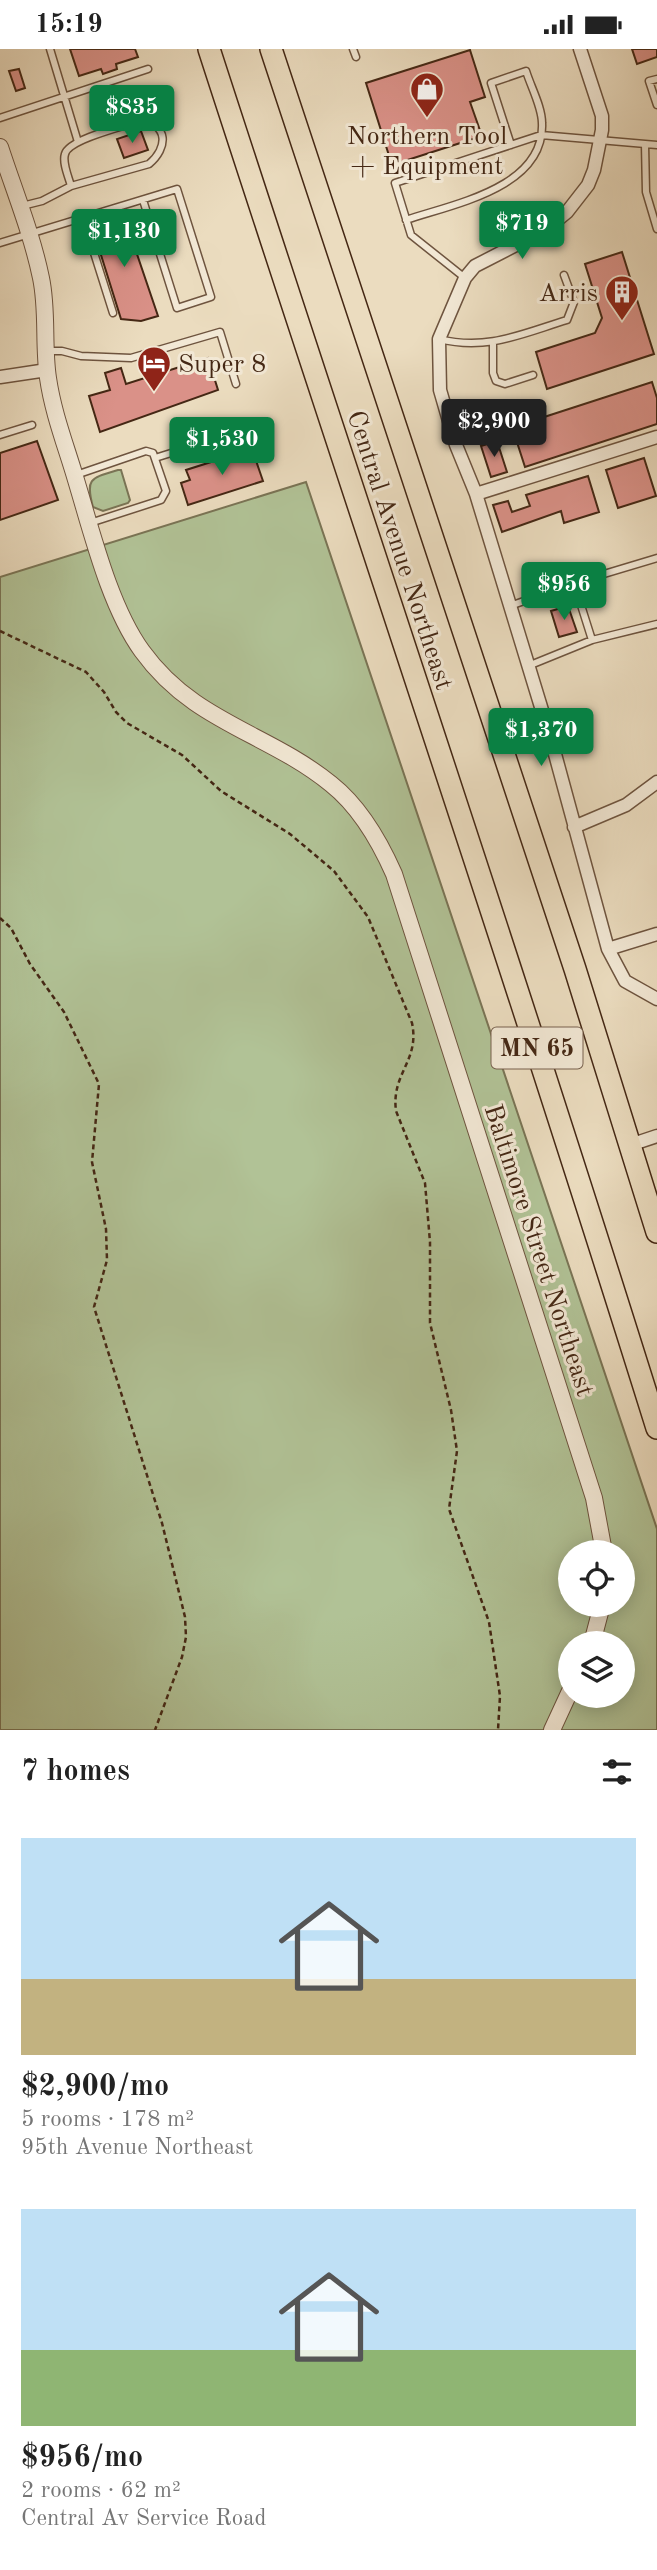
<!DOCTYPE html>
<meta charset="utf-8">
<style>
body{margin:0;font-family:"Old Standard TT",serif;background:#f2f2f2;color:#222;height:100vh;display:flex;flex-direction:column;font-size:26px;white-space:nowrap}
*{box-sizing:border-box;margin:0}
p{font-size:23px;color:#767676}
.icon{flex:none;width:38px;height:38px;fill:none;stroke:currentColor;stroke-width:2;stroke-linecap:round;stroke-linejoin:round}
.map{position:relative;height:1681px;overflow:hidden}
.side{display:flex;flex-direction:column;background:#fff;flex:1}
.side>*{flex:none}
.controls{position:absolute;left:558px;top:1491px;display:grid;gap:14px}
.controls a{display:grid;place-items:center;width:77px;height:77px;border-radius:50%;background:#fff;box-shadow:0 4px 18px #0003;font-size:35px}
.price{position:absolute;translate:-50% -60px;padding:0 16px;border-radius:7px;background:#0b8043;color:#fff;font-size:23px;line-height:46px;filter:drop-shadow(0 2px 4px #0008)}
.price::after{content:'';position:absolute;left:50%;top:42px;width:21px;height:16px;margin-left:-10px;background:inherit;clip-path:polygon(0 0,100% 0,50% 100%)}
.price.on{background:#222;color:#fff}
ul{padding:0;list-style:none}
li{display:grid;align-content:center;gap:14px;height:371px;padding:0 21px}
li span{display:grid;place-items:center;height:217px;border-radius:0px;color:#555}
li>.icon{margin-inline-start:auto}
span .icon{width:126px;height:126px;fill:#fffc;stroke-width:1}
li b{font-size:30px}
h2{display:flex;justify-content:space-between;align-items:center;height:84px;padding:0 21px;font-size:30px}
.status{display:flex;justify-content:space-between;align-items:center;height:49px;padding:0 35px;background:#fff;direction:ltr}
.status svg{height:19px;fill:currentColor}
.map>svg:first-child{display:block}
.green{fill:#b1c296;stroke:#7a7455;stroke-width:2;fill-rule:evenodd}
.building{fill:#da9188;stroke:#442714;stroke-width:2}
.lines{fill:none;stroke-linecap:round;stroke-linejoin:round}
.service-casing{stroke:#6e543f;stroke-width:9}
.minor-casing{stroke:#6e543f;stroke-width:15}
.tertiary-casing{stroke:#6e543f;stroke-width:18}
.trunk-casing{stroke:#442714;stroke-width:24}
.path{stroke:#442714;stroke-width:2.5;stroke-dasharray:5 3.5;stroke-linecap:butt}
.service{stroke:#f2e8d5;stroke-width:6}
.minor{stroke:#f2e8d5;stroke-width:12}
.tertiary{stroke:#f2e8d5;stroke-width:16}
.trunk{stroke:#ebdcbf;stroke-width:21}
.labels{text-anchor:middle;stroke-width:6;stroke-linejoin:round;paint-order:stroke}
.shield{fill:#f2e8d5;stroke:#78614e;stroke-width:2}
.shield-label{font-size:24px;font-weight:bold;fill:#442714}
.poi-label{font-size:26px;fill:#442714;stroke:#f2e8d5}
.street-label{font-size:26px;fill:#442714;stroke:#f2e8d5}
</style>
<div class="status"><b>15:19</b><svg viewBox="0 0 49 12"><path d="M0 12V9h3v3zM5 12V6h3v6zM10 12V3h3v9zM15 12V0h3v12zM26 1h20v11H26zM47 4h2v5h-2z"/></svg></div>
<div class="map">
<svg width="657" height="1681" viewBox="0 0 657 1681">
<rect width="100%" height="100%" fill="#ebdcbf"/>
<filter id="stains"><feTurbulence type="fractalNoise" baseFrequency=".00286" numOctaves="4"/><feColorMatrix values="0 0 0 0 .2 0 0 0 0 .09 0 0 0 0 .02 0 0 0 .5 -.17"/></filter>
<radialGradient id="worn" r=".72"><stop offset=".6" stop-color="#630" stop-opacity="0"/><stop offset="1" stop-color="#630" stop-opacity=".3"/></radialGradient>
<path class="green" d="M118 421H121L130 451 128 454 103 462 93 458C85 429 91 429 118 421Z
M306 433 657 1480V1681H0V528ZM570 1503H623V1556H570ZM570 1594H623V1647H570Z"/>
<path class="building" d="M70 0H135L138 8 116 15 117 20 103 25 101 20 79 27Z
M632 0H657V8L637 15Z
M470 1 485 48 470 53 482 87 392 116 366 34Z
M19 20 25 39 16 42 9 22Z
M141 82 148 101 124 109 117 90Z
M123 164 158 267 141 272 121 270 91 174Z
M622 203 654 305 547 340 536 303 595 284 602 269 585 215Z
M208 309 218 341 100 383 89 347 110 341 105 324 121 319 126 335Z
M652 333 657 349V375L525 418 514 384 539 376 538 370Z
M37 392 58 451 0 471V404Z
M497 392 507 423 491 428 481 397Z
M252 400 263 432 188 456 181 434 190 431 186 421Z
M644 409 656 447 618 459 606 421Z
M588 427 599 463 564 474 561 462 502 483 493 456 508 452 512 463 530 457 526 446Z
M568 557 577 583 559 588 551 562Z"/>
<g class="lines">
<g class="service-casing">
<path id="service" d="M50 0 78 93
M353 0 356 8
M657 30 649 32 657 56
M0 69 148 20
M140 72C169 75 168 99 149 115L71 137C69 129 62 114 65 105 69 90 125 77 140 72Z
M645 95 646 143 657 180
M22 157 42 152 71 137
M83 169 113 264
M406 171C453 155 545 139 542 74 542 58 531 38 526 22L491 34 511 96
M0 194 177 140 211 248 177 259 143 151
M465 229 411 186 395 134 541 86 657 96
M439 290C487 302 521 285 567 271L574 253 564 226
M493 294V324L496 332 505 335 533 326
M48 302H62L81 307 131 309 220 283 236 335
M0 386 32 376
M155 409 238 383
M76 426 146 402 153 404 166 442 161 451 90 474
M574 534 657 509
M510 557 574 534 592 591 528 617
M592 591 657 575"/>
</g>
<g class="minor-casing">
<path id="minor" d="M580 0 602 67V81L594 121 588 136 567 163 545 181 475 217 465 229 439 290 440 341 456 396 476 445 552 694 608 900 625 932 657 950
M0 328 47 321
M476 445 657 388
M574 778 626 756 657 733
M608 900 657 885
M630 1096 657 1087"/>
</g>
<g class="tertiary-casing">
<path id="tertiary" d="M0 98C14 141 32 185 41 229 48 262 43 296 48 329 53 364 66 397 76 431 92 484 110 558 142 602 194 674 267 683 331 735 360 758 379 791 394 825L594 1449 604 1503
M592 1594 602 1556
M552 1681 570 1642"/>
</g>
<g class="trunk-casing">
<path id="trunk" d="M209 0C358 460 513 918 657 1379
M271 0 575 920 657 1183"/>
</g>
<path class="path" d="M0 582 86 623 104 643 116 663 127 674 182 706 221 742 290 785 334 822 368 868 412 974C420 1012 391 1024 396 1062L425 1134 430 1193V1274L451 1361 457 1402 449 1460 489 1573 500 1647 498 1681
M0 869 11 879 30 915 64 963 99 1035 92 1113 106 1180 107 1211 94 1258 162 1474 185 1568 186 1588 182 1608 155 1681"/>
<use href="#service" class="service"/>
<use href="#minor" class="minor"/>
<use href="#tertiary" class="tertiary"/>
<use href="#trunk" class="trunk"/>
</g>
<defs>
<g id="shop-pin" transform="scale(1.75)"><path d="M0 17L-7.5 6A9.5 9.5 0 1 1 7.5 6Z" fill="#8f2418" stroke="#f2e8d5"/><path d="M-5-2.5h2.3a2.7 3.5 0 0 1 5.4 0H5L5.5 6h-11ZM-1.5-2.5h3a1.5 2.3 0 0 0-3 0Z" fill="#fff"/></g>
<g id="building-pin" transform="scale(1.75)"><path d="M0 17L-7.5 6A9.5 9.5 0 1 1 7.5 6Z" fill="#8f2418" stroke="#f2e8d5"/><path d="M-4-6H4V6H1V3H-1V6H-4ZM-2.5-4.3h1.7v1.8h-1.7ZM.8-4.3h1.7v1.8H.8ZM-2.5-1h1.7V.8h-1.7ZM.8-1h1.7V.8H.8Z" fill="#fff"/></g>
<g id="hotel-pin" transform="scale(1.75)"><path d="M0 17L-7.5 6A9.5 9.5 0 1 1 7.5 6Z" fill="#8f2418" stroke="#f2e8d5"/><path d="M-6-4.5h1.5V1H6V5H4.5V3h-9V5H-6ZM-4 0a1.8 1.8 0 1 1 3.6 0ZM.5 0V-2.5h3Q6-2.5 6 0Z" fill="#fff"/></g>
</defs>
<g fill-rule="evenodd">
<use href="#shop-pin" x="427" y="40"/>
<use href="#building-pin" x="622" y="243"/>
<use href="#hotel-pin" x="154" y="314"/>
</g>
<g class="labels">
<rect class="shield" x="491.5" y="978.5" width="91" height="41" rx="5"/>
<g class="shield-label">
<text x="537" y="1007">MN 65</text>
</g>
<g class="poi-label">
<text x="427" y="95">Northern Tool<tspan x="427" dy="30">+ Equipment</tspan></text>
<text x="598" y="252" text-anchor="end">Arris</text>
<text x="178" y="323" text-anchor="start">Super 8</text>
</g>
<g class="street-label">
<text transform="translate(401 501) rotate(72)" y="9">Central Avenue Northeast</text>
<text transform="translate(540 1201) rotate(72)" y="9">Baltimore Street Northeast</text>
</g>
</g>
<rect width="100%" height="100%" filter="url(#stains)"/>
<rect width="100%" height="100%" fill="url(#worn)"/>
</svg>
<div class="controls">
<a><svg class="icon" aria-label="locate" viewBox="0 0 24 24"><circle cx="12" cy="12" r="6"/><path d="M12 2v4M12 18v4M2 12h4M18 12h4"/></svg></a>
<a><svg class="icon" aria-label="layers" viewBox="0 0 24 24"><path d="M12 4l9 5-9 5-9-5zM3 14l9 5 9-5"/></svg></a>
</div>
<b class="price" style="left:132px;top:96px">$835</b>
<b class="price" style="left:522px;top:212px">$719</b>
<b class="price" style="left:124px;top:220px">$1,130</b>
<b class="price on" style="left:494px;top:410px">$2,900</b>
<b class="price" style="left:222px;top:428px">$1,530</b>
<b class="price" style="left:564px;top:573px">$956</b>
<b class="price" style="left:541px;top:719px">$1,370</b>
</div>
<section class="side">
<h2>7 homes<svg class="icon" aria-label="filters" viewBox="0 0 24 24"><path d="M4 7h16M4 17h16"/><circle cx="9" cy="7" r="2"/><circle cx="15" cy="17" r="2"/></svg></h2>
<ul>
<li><span style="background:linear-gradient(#bfe0f5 65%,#c2b280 0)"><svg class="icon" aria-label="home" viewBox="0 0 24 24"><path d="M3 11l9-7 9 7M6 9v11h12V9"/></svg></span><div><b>$2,900/mo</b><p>5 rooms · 178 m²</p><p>95th Avenue Northeast</p></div></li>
<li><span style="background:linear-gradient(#bfe0f5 65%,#8fb573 0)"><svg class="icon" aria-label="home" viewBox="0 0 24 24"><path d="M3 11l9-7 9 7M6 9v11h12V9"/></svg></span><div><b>$956/mo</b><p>2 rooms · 62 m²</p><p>Central Av Service Road</p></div></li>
</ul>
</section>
